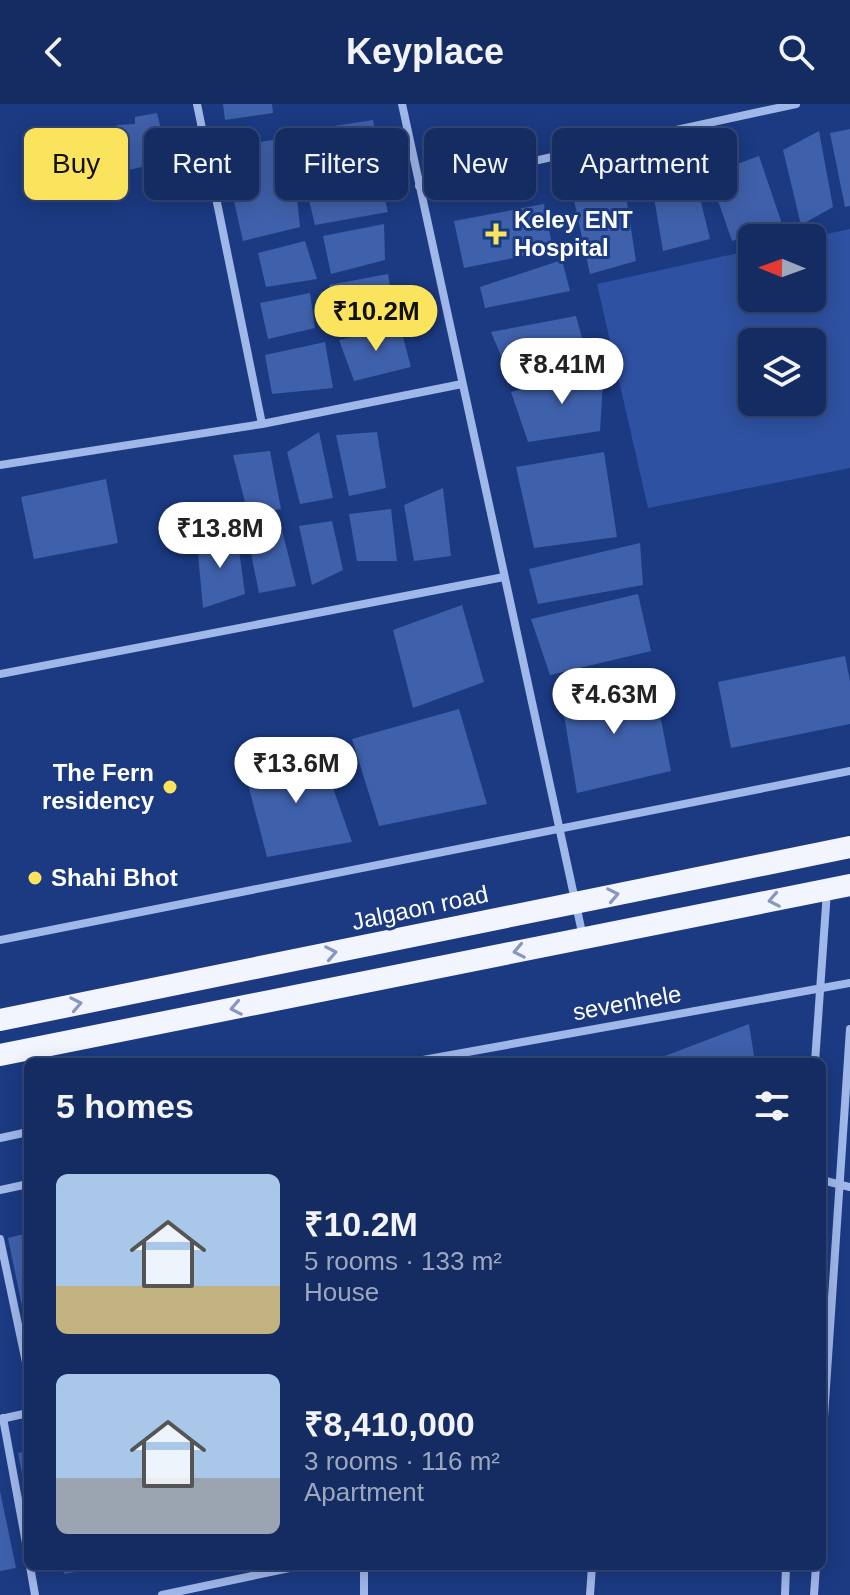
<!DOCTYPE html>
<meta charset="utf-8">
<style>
body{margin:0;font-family:Helvetica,sans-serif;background:#21386b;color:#f1f3f6;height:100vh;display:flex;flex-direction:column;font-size:30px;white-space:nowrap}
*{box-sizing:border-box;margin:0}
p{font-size:26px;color:#9da7be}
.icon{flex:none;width:44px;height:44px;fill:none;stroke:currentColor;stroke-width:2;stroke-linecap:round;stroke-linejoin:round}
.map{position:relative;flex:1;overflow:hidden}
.drawer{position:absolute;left:24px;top:954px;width:802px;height:512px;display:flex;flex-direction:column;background:#142c62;border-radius:12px;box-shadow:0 4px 20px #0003,0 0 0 2px #334877}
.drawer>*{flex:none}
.guide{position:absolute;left:24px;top:24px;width:802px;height:72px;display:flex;gap:16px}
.needle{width:52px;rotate:271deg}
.tools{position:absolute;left:738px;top:120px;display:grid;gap:16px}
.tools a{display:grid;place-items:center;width:88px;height:88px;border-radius:12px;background:#142c62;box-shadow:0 4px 20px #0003,0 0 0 2px #334877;font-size:40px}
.price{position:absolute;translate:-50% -68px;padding:0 18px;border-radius:28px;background:#fff;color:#222;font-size:26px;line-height:52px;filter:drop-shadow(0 2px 4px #0008)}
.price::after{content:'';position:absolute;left:50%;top:48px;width:24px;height:18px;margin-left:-12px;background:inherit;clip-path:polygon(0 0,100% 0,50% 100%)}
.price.current{background:#fbe45d;color:#111}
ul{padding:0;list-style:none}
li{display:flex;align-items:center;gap:24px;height:200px;padding:0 32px}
li span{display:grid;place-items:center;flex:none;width:224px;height:160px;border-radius:12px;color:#555}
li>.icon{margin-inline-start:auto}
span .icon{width:96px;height:96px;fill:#fffc;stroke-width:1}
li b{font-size:34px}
h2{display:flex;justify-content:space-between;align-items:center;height:96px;padding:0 32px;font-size:34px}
.tag{padding:0 28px;border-radius:12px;background:#142c62;box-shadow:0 4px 20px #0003,0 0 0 2px #334877;font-size:28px;line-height:72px}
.tag.current{background:#fbe45d;color:#111}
header{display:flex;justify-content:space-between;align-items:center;height:104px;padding:0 32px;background:#142c62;font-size:36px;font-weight:700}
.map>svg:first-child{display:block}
.green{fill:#2f51a1;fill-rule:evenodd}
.building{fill:#3f60aa}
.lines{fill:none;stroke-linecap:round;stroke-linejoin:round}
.minor{stroke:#a0b7ea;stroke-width:8}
.trunk{stroke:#f2f4fe;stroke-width:22}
.oneway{stroke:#8697c0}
.poi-dot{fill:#fbe45d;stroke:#1b3a82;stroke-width:3}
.labels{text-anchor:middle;stroke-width:6;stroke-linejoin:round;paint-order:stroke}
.poi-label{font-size:24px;font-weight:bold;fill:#fff;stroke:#1b3a82;text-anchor:start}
.street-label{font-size:24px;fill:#fff;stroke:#1b3a82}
</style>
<header><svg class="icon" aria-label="back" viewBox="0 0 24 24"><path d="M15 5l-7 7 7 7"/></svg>Keyplace<svg class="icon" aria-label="search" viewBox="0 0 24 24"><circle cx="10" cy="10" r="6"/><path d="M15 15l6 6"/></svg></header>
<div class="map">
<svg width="850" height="1491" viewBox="0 0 850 1491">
<rect width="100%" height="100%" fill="#1b3a82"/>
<path class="green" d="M850 125V364L648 404 597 180 752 146V194H812V134H807ZM752 238H812V298H752Z"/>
<path class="building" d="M223 0H272L273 9 225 16Z
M157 9 169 57 106 71 99 32 113 27 117 21 135 20V13Z
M373 16 379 51 312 71 308 26Z
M850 25V102L845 103 830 29Z
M819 27 833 103 801 121 783 46Z
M291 33 300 123 243 137 222 44Z
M759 52 782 120 732 137 709 70Z
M693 65 710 135 663 147 650 70Z
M378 66 388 108 315 121 307 88Z
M623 73 636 157 590 170 572 87Z
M544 100 553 146 464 164 454 117Z
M384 120 385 156 331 170 323 132Z
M305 137 317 175 266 183 258 149Z
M562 156 570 187 485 204 480 183Z
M388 170 394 207 339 222 329 181Z
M310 189 315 224 268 235 260 199Z
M576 212 587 252 506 264 491 228Z
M400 222 411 263 354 277 339 236Z
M325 238 333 284 272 290 265 251Z
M604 262 600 327 528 338 511 288Z
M319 328 333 394 300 400 287 348Z
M377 328 386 384 349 392 336 331Z
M270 347 281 405 248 410 233 351Z
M604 348 617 433 534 444 516 363Z
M106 375 118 439 34 455 21 393Z
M443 384 451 452 414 457 404 401Z
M391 405 397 457H357L349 410Z
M332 417 343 466 312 481 299 422Z
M281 422 296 482 259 489 246 425Z
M237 431 245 490 203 504 197 439Z
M640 439 643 481 538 500 529 465Z
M638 490 651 547 550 571 531 515Z
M462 501 484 578 413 604 393 526Z
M845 552 850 577V620L731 644 718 578Z
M655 585 671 667 577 689 560 587Z
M459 605 487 700 379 722 352 635Z
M320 647 352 738 267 753 244 665Z
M749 920 755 958H649Z
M28 1129V1226H27L8 1134Z
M28 1347V1395H27L18 1349Z
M0 1387 16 1464 0 1467Z
M62 1462H97V1464L64 1470Z"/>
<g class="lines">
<path class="minor" d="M197 0 262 320
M402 0 583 833
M419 82 796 0
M0 361 262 320 462 280
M0 570 504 473
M0 836 850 667
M412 958 850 879
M815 958 827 787
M0 1034 28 1028
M822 1076 850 1083
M0 1086 28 1080
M0 1135 28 1268
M3 1314 28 1450
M1 1315 28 1309
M822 1343 850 925
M30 1462 35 1491
M162 1491 299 1462
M364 1491V1462
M590 1491 592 1462
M785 1491 786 1462
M814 1491 816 1462"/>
<path class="trunk" d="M0 916 850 743
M0 951 850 781"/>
</g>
<defs><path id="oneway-chevron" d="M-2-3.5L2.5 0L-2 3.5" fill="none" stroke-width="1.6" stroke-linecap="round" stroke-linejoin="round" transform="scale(2)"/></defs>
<g class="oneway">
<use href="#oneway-chevron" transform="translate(613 791) rotate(-11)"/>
<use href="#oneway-chevron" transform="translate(774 796) rotate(169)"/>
<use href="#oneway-chevron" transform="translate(519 847) rotate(169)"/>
<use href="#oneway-chevron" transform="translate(331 849) rotate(-11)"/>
<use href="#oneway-chevron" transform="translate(76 900) rotate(-11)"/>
<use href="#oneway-chevron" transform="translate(236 904) rotate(169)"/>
</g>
<g class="poi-dot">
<path d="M492 118h8v8h8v8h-8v8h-8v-8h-8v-8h8z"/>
<circle cx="170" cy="683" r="8"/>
<circle cx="35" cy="774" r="8"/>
</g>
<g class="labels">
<g class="poi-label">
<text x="514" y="124">Keley ENT<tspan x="514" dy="28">Hospital</tspan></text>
<text x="154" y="677" text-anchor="end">The Fern<tspan x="154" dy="28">residency</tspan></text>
<text x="51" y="782">Shahi Bhot</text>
</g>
<g class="street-label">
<text transform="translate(420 804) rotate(-12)" y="8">Jalgaon road</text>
<text transform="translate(627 899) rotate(-10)" y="8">sevenhele</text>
</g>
</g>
</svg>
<div class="tools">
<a><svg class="needle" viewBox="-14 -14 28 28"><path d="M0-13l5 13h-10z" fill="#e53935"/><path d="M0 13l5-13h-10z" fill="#9da7be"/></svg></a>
<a><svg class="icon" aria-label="layers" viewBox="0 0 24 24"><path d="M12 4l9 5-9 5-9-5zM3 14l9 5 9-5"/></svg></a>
</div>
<b class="price current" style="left:376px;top:249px">₹10.2M</b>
<b class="price" style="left:562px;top:302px">₹8.41M</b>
<b class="price" style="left:220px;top:466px">₹13.8M</b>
<b class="price" style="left:614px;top:632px">₹4.63M</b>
<b class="price" style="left:296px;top:701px">₹13.6M</b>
<div class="guide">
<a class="tag current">Buy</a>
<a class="tag">Rent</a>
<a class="tag">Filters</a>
<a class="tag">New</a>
<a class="tag">Apartment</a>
</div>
<section class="drawer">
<h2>5 homes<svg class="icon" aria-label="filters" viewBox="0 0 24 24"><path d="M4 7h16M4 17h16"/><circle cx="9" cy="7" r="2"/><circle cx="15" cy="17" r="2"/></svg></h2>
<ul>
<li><span style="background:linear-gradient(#a9c7e8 70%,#c2b280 0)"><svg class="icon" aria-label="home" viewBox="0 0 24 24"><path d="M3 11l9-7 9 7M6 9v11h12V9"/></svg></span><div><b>₹10.2M</b><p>5 rooms · 133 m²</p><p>House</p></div></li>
<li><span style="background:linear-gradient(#a9c7e8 65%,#9aa5b1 0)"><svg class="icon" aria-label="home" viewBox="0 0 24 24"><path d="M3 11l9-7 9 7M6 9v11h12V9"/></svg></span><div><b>₹8,410,000</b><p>3 rooms · 116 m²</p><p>Apartment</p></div></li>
</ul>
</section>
</div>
